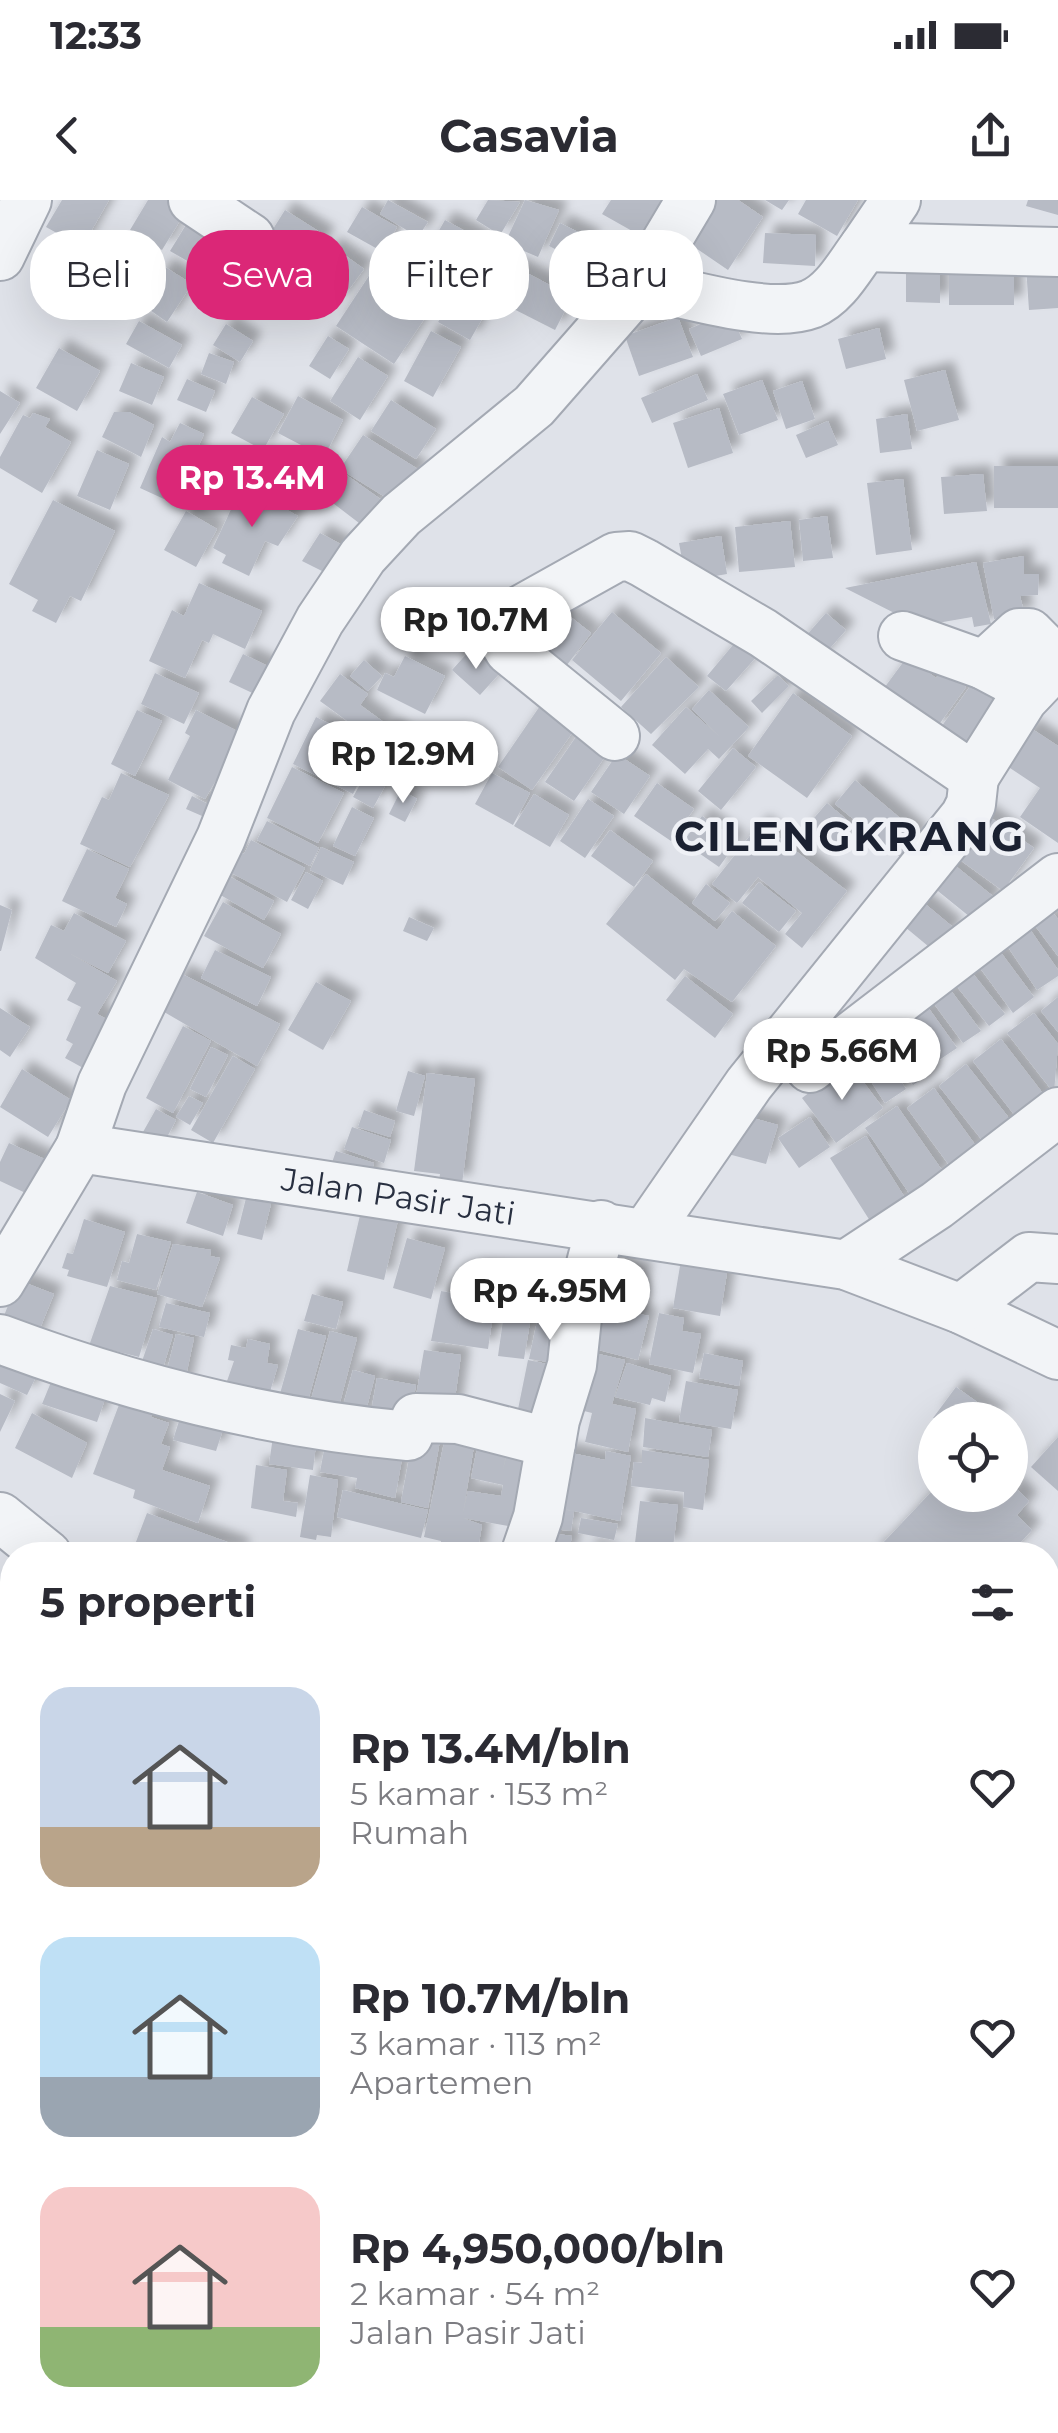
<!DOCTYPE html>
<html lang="id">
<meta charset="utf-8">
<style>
body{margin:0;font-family:Montserrat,sans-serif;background:#f7f7f7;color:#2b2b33;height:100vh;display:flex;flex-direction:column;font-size:38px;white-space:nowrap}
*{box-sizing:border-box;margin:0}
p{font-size:32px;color:#7c7c81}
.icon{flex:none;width:55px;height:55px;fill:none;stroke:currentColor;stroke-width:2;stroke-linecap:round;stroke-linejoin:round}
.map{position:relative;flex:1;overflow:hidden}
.panel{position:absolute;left:0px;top:1342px;width:1060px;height:892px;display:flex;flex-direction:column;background:#fff;border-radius:40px 40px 0 0;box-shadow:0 10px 40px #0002}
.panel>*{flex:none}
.guide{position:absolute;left:30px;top:30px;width:1000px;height:90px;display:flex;gap:20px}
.controls{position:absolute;left:918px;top:1202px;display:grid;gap:20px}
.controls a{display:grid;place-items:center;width:110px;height:110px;border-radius:50%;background:#fff;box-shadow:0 10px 40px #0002;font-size:50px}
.price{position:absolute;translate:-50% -85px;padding:0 22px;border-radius:35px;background:#fff;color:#222;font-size:32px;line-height:65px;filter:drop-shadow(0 2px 5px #0008)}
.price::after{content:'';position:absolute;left:50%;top:60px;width:30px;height:22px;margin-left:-15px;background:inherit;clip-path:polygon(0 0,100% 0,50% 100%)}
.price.active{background:#db2777;color:#fff}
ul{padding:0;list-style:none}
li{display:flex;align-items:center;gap:30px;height:250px;padding:0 40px}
li span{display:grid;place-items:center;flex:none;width:280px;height:200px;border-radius:30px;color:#555}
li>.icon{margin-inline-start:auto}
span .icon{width:120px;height:120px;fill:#fffc;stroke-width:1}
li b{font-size:42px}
h2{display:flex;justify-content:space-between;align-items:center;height:120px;padding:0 40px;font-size:42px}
.tag{padding:0 35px;border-radius:40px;background:#fff;box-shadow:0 10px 40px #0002;font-size:35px;line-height:90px}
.tag.active{background:#db2777;color:#fff}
.status{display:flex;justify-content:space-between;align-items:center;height:70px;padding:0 50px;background:#fff;direction:ltr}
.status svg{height:28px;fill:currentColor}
header{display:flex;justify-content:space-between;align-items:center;height:130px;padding:0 40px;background:#fff;font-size:45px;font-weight:700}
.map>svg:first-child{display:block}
.building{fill:#b7bbc5;filter:url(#shadow)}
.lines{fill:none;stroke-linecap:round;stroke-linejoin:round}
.minor-casing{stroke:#a4a9b3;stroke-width:52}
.minor{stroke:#f2f4f7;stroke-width:48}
.labels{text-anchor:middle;stroke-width:9;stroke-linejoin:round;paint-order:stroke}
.street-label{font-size:32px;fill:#282f40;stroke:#eff1f6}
.district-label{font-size:42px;font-weight:bold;letter-spacing:2.5px;fill:#1b2131;stroke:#eff1f6}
</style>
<div class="status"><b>12:33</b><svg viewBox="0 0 49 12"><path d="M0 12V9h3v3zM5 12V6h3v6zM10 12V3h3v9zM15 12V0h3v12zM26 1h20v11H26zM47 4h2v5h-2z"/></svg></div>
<header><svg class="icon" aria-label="back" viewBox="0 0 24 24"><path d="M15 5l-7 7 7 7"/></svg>Casavia<svg class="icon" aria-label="share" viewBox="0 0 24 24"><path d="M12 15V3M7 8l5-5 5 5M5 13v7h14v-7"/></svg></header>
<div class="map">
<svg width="1058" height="2233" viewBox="0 0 1058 2233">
<defs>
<filter id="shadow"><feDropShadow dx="9" dy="-9" stdDeviation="5" flood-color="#0004"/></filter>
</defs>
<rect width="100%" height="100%" fill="#dfe2e9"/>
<path class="building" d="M62 0H109L82 47 46 27Z
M148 0H178L189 6 162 50 130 30Z
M388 0 428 22 418 37 380 14Z
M488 0 520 2 500 35 476 20Z
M525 0 559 10 538 57 505 43Z
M611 0H661L641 36 602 14Z
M716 0H738L763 17 728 70 687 42Z
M765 0H789L782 10Z
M806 0H858L837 36 798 14Z
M1028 0H1058V15L1026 6Z
M362 7 397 27 383 52 347 32Z
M285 10 326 36 303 72 263 45Z
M192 15 217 29 196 66 170 51Z
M445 20 485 42 461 84 421 62Z
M560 23 592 39 581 62 549 46Z
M765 33 816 35 815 66 763 63Z
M219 38 245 52 221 97 196 83Z
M332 46 364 69 339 103 307 80Z
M382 56 441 94 394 164 336 126Z
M1058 65V108L1029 110 1026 67Z
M514 66 572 97 555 130 496 100Z
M165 67 192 84 167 122 140 103Z
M906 67 940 68V103L906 102Z
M949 68H1014V105H949Z
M451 101 482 119 470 140 438 122Z
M730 112 742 139 701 156 689 129Z
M678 117 693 157 639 176 625 136Z
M139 121 182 145 169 168 126 144Z
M226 124 253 141 240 162 213 145Z
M879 128 886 159 846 169 838 139Z
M431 131 461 147 433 197 404 181Z
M328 136 349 149 330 179 309 166Z
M59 148 100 171 77 211 36 188Z
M209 153 234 162 226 184 201 174Z
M358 157 388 176 360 220 330 201Z
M131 163 164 177 152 205 119 191Z
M945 170 959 220 917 231 904 180Z
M697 174 708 200 652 223 641 198Z
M187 179 215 191 206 212 177 200Z
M762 180 778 220 739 235 723 194Z
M802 181 815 219 786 229 773 191Z
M0 191 20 203 0 234Z
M298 196 343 220 324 257 278 233Z
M252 197 284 214 263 250 231 233Z
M391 200 436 229 416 259 371 231Z
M719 208 733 253 688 268 673 223Z
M114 212H129L154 225 141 257 102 237Z
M33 213 50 219 45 227 71 242 42 293 0 268V257L23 215 30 218Z
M907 214 912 249 880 253 876 219Z
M828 221 838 245 806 258 796 235Z
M180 223 204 234 194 256 201 259 177 305 140 288 162 237 170 242Z
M363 235 421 271 390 300 340 269Z
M97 250 129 264 110 310 77 296Z
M257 257 306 285 292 310 244 281Z
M994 266H1058V308H994Z
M338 269 383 301 359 323 312 287 317 279 327 286Z
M983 274 987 311 944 314 941 277Z
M903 279 912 350 876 355 867 283Z
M242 286 298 316 278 346 265 341 249 376 222 363 226 355 213 348Z
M53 300 115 331 81 401 70 396 56 423 32 411 38 400 9 384Z
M186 311 217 329 196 367 164 350Z
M827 316 833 358 803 361 799 320Z
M790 321 795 367 739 372 735 327Z
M320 333 346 347 328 374 302 361Z
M721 336 727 374 686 381 679 343Z
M1024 356V374H1039L1038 395 1020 396 1025 416 994 419 983 363Z
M976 362 991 424 974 427 972 417 920 426 845 388Z
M199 383 262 411 245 449 213 434 209 443 202 440 185 478 149 461 172 410 184 416Z
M549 400 591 433 564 469 521 436Z
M612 412 661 453 621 501 572 460Z
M826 413 846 430 817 463 798 445Z
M738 439 758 455 726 491 707 476Z
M471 449 499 474 480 495 452 470Z
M243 454 278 471 265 499 229 482Z
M405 456 445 476 425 514 377 490 385 473 394 477Z
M666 457 699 487 651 534 621 507Z
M907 457 936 478 942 470 966 487 935 530 879 495Z
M364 460 382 476 368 491 350 476Z
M155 473 199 493 184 524 141 504Z
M340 474 368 494 360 505 385 523 373 540 320 501Z
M778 475 789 486 762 513 751 501Z
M971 485 999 504 967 550 939 530Z
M709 490 749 527 719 559 708 549 685 574 652 545 686 507 720 537 692 509Z
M793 493 852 536 807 598 748 556Z
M542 503 577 526 532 590 498 567Z
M137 510 162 521 135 576 111 564Z
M196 510 243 534 205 599 168 580 190 536 185 533Z
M316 517 377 547 353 594 293 564Z
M387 524 403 534 395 549 378 539Z
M1029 527 1058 546V643L1020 617 1040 588 1004 564Z
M580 531 609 551 574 601 545 582Z
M733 548 756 567 721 610 698 591Z
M377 554 397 564 373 608 353 597Z
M617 554 650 576 624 614 591 592Z
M292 567 344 593 318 643 267 618Z
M121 573 169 595 130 667 80 644 102 597 109 600Z
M492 573 530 593 513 625 475 604Z
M855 580 920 635 901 658 835 604Z
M657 583 694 609 671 641 634 616Z
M401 590 417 599 405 622 389 614Z
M534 594 569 615 550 647 514 626Z
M192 596 214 607 209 619 186 609Z
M588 599 614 616 585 658 560 641Z
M827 603 853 625 829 653 803 631Z
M352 607 374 618 355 656 333 646Z
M980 610 1034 648 1003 691 949 652Z
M702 616 738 641 719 667 683 642Z
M267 621 319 648 310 666 257 640Z
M760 623 847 691 802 748 785 734 802 713 758 677 737 703 712 684Z
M610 630 653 661 634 687 591 656Z
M251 640 305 668 287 702 226 670 236 650 244 654Z
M321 647 354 662 343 685 310 670Z
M87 649 129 669 115 698 127 704 116 727 62 701Z
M947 659 994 697 975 721 928 683Z
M306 672 323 681 308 709 291 700Z
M646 674 717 730 732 711 776 746 732 802 684 769 675 780 606 724Z
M227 675 274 701 264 720 217 693Z
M759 682 796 711 779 732 742 703Z
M706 684 730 703 715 721 692 703Z
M918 698 954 728 934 751 899 722Z
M223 702 281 734 263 768 204 736Z
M0 705 12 710 1 751H0Z
M74 713 126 741 108 773 67 752 117 781 97 814 110 821 85 869 65 858 73 844 66 840 81 807 67 800 76 783 35 758 51 725 64 731Z
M1053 713 1058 719V756L1036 727Z
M409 717 434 728 427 741 403 731Z
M1029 728 1058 770V776L1037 790 1006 744Z
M215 750 271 777 257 806 201 778Z
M999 750 1034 797 1013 813 978 765Z
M970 770 1005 814 989 826 954 783Z
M180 773 280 824 257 866 159 809Z
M685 776 733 814 715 838 666 800Z
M316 782 351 801 323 850 288 830Z
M949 788 981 831 963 843 932 801Z
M1058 797V832L1041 811Z
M927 806 957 848 933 864 904 822Z
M0 808 30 827 10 857 0 850Z
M1034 813 1058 844 1054 893 1007 833Z
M183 826 211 841 173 913 146 898Z
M899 827 931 873 913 885 881 840Z
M872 838 906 889 885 903 851 851Z
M1001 839 1048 900 1019 921 973 861Z
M211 847 228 855 206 897 190 889Z
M233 856 255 869 213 943 191 930Z
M849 863 883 908 836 943 802 898Z
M966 864 1013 923 986 945 939 886Z
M22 869 71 900 48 937 0 907Z
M408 871 425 876 414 916 396 911Z
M427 873 475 879 462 984 439 981 440 974 414 971Z
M934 888 979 950 952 969 907 908Z
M189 896 203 903 190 925 176 917Z
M897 906 944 973 911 996 865 928Z
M156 909 176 920 164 943 143 932Z
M364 910 395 921 390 937 358 927Z
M738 914 778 925 766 964 728 954Z
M810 917 830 947 799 968 778 938Z
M352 927 391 940 384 963 344 949Z
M866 936 907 1001 872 1024 830 958Z
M9 943 49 961 32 996 0 981V962Z
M336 951 374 963 367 987 328 974Z
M197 992 233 1005 223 1036 186 1023Z
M246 998 271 1004 262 1040 237 1034Z
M361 1011 398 1020 384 1080 347 1071Z
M84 1019 125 1032 107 1087 67 1076 69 1070 62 1068 67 1053 73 1054Z
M137 1034 171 1042 156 1090 117 1080 122 1061 129 1063Z
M407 1038 445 1048 431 1099 393 1088Z
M173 1044 211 1050 210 1056 220 1058 202 1107 157 1094Z
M597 1060 644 1070 638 1102 591 1093Z
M681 1060 728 1067 720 1116 673 1108Z
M474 1071 502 1074 500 1098 471 1094Z
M18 1080 54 1094 34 1143 0 1126Z
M110 1086 157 1098 139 1157 107 1149 102 1164 84 1160Z
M441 1091 463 1095 458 1130 465 1096 495 1101 488 1149 431 1141Z
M312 1094 343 1102 336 1129 304 1121Z
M166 1103 210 1113 204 1137 159 1127Z
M592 1104 649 1116 638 1160 579 1145Z
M504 1113 531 1116 524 1159 498 1156Z
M659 1113 684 1118 682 1131 701 1134 693 1173 649 1164Z
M537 1121 567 1125 568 1165 529 1159Z
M153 1129 173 1135 160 1178 138 1173Z
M298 1129 326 1136 304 1215 276 1208Z
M330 1131 357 1138 335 1221 307 1214Z
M176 1134 194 1138 183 1190 163 1186Z
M248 1139 270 1144 267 1163 278 1165 269 1195 226 1184 234 1161 228 1160 231 1145 246 1148Z
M424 1150 461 1155 453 1213 415 1202Z
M581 1150 625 1160 612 1204 636 1209 628 1252 585 1242 592 1213 568 1207Z
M704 1153 743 1161 739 1186 699 1178Z
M0 1158 37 1175 27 1195 0 1183Z
M528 1160 562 1167 551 1229 515 1224Z
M627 1163 671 1176 665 1202 652 1198 650 1205 615 1197Z
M56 1170 109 1188 97 1222 42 1204Z
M353 1170 375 1176 363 1222 340 1216Z
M377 1178 416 1185 408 1230 369 1223Z
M686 1181 738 1190 731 1229 679 1221Z
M956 1187 998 1217 996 1220 933 1218Z
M0 1194 15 1201 0 1232Z
M123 1194 154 1206 151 1217 169 1223 161 1244 170 1247 162 1270 210 1286 198 1323 133 1298 135 1290 93 1274Z
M229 1211 216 1251 173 1240 179 1221 162 1215Z
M32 1213 87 1243 72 1278 15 1248Z
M645 1218 712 1230 708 1257 643 1247Z
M448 1224 477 1228 463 1313 468 1291 501 1296 503 1285 471 1278 479 1238 508 1243 503 1270 509 1245 547 1253 514 1327 463 1318 482 1325 477 1355H439L441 1341 424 1337Z
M415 1225 442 1229 428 1308 401 1302Z
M274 1230 317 1235 313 1270 269 1264Z
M1058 1237V1291L1031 1267Z
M405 1242 395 1298 355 1288 357 1278 320 1272 324 1250Z
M557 1250 605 1260 606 1251 631 1256 620 1321 547 1305Z
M642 1250 709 1260 703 1310 683 1307 684 1292 631 1286 634 1262 642 1263Z
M256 1265 287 1270 283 1301 298 1303 296 1317 251 1308Z
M310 1275 338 1280 331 1337 317 1335 316 1340 300 1337Z
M1010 1282 1029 1301 1017 1315 1032 1330 1009 1355H892L882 1344 935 1288V1295H1010Z
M343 1290 428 1310 421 1338 337 1317Z
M640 1301 678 1305 673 1348 635 1343Z
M548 1308 574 1311 571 1331 544 1328Z
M147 1313 241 1347 239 1355H131Z
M581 1318 618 1324 614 1340 578 1333Z
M544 1332 572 1336 568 1355H547Z
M879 1344 890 1355H870Z
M587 1347 609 1351V1355H586Z
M12 1430V1486L1 1514 0 1464Z
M0 1611 12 1613V1704L0 1702Z
M1048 1643 1057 1648 1048 1666Z
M1058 1662V1707L1048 1702V1680Z
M0 1705 12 1706V1752L0 1751Z
M0 1774 12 1775V1805L0 1804Z
M1058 1802V1891L1048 1909V1823Z
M0 1806 12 1808V1837L0 1835Z
M0 1836 12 1839V1862L0 1860Z
M0 1864 12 1866 10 1965 0 1963Z
M1048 1927 1058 1933V1983L1048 1977Z
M1048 1980 1058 1985 1048 2003Z
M1058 1990V2035L1048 2029V2009Z
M1048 2034 1058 2040V2070L1048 2065Z
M1058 2088V2127L1048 2121V2107Z
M1054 2139 1058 2142V2195L1048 2190V2151Z
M12 2141V2189L0 2190V2142Z
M12 2193V2222H53V2233H0V2194Z
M1048 2193 1058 2199V2233H1020L1005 2225 1048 2222Z
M55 2222H100V2233H56Z
M100 2222H197L191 2233H119Z
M242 2222H278L280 2224 276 2233H237Z
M287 2222H317L312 2233Z
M321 2222H365L368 2224 363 2233H315Z
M373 2222H414L432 2233H378L370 2228Z
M491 2222H657L655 2233H573L574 2229 554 2224 572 2233H510L490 2227Z
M681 2222H760L785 2233H689Z
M825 2222H852L882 2233H823Z
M904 2222H941L937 2233H909L901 2230Z
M943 2222H994L1003 2226 1000 2233H938Z"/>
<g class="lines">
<g class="minor-casing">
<g id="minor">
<path d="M193 0 250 38"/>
<path d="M896 0 864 47 1058 52"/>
<path d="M0 56 27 0"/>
<path d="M641 84 691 0"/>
<path d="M903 436 984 465 1031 490"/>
<path d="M984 465 1019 433H1029L1058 462"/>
<path d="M615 536 509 450 500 434 512 415 616 357 630 356 644 363 763 433 974 577 1023 499 1058 462"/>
<path d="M810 868 1058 678"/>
<path id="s1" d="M80 948 846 1065 961 1109 1058 1155"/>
<path d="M646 1033 749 884 965 616 971 604 974 577"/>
<path d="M846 1065 937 1005 1058 912"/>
<path d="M0 1082 80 948 102 884 221 638 271 511 320 420 363 356 401 315 534 206 641 84C684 93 770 120 811 104 835 94 849 67 864 47"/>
<path d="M961 1109 1029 1057 1058 1059"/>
<path d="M0 1139C131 1188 269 1223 408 1236L416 1218 458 1219 551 1243"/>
<path d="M0 1317 47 1355"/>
<path d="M525 1355 538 1317 555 1220 572 1165 577 1118 601 1025"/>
<path d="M0 1608 12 1609"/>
<path d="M0 1762 12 1764"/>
<path d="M1048 2072 1058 2078"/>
<path d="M2 2101 12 2043"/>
<path d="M219 2233 224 2222"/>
<path d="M471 2233 475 2222"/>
<path d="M680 2233 683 2222"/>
</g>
</g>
<use href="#minor" class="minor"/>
</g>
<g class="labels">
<g class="street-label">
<text dy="11" stroke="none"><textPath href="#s1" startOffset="322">Jalan Pasir Jati</textPath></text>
</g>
<g class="district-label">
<text x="850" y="651">CILENGKRANG</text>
</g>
</g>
</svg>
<div class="controls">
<a><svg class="icon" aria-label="locate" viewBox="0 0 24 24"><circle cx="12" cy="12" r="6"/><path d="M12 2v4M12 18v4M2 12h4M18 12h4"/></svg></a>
</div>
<b class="price active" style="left:252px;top:330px">Rp 13.4M</b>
<b class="price" style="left:476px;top:472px">Rp 10.7M</b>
<b class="price" style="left:403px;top:606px">Rp 12.9M</b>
<b class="price" style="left:842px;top:903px">Rp 5.66M</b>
<b class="price" style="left:550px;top:1143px">Rp 4.95M</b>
<div class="guide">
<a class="tag">Beli</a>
<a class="tag active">Sewa</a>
<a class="tag">Filter</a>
<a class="tag">Baru</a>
</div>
<section class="panel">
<h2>5 properti<svg class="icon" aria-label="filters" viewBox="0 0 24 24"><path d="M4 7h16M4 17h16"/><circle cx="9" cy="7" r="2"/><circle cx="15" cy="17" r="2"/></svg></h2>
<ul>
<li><span style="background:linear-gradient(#c9d6e8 70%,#b9a48a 0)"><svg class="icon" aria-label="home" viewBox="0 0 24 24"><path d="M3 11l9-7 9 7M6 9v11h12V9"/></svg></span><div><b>Rp 13.4M/bln</b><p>5 kamar · 153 m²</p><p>Rumah</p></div><svg class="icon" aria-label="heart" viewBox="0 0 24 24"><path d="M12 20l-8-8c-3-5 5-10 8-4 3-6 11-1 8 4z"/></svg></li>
<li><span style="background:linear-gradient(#bfe0f5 70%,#9aa5b1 0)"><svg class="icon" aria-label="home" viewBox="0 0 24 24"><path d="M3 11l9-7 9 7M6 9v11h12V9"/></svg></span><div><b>Rp 10.7M/bln</b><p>3 kamar · 113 m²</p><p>Apartemen</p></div><svg class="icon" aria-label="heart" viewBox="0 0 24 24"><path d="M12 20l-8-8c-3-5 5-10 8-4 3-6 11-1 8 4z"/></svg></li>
<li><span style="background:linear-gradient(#f6c9c9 70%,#8fb573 0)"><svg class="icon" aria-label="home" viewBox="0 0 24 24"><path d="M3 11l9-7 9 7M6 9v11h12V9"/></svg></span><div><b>Rp 4,950,000/bln</b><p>2 kamar · 54 m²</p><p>Jalan Pasir Jati</p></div><svg class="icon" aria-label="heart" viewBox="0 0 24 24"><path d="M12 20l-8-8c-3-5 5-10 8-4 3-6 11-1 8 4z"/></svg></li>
</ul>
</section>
</div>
